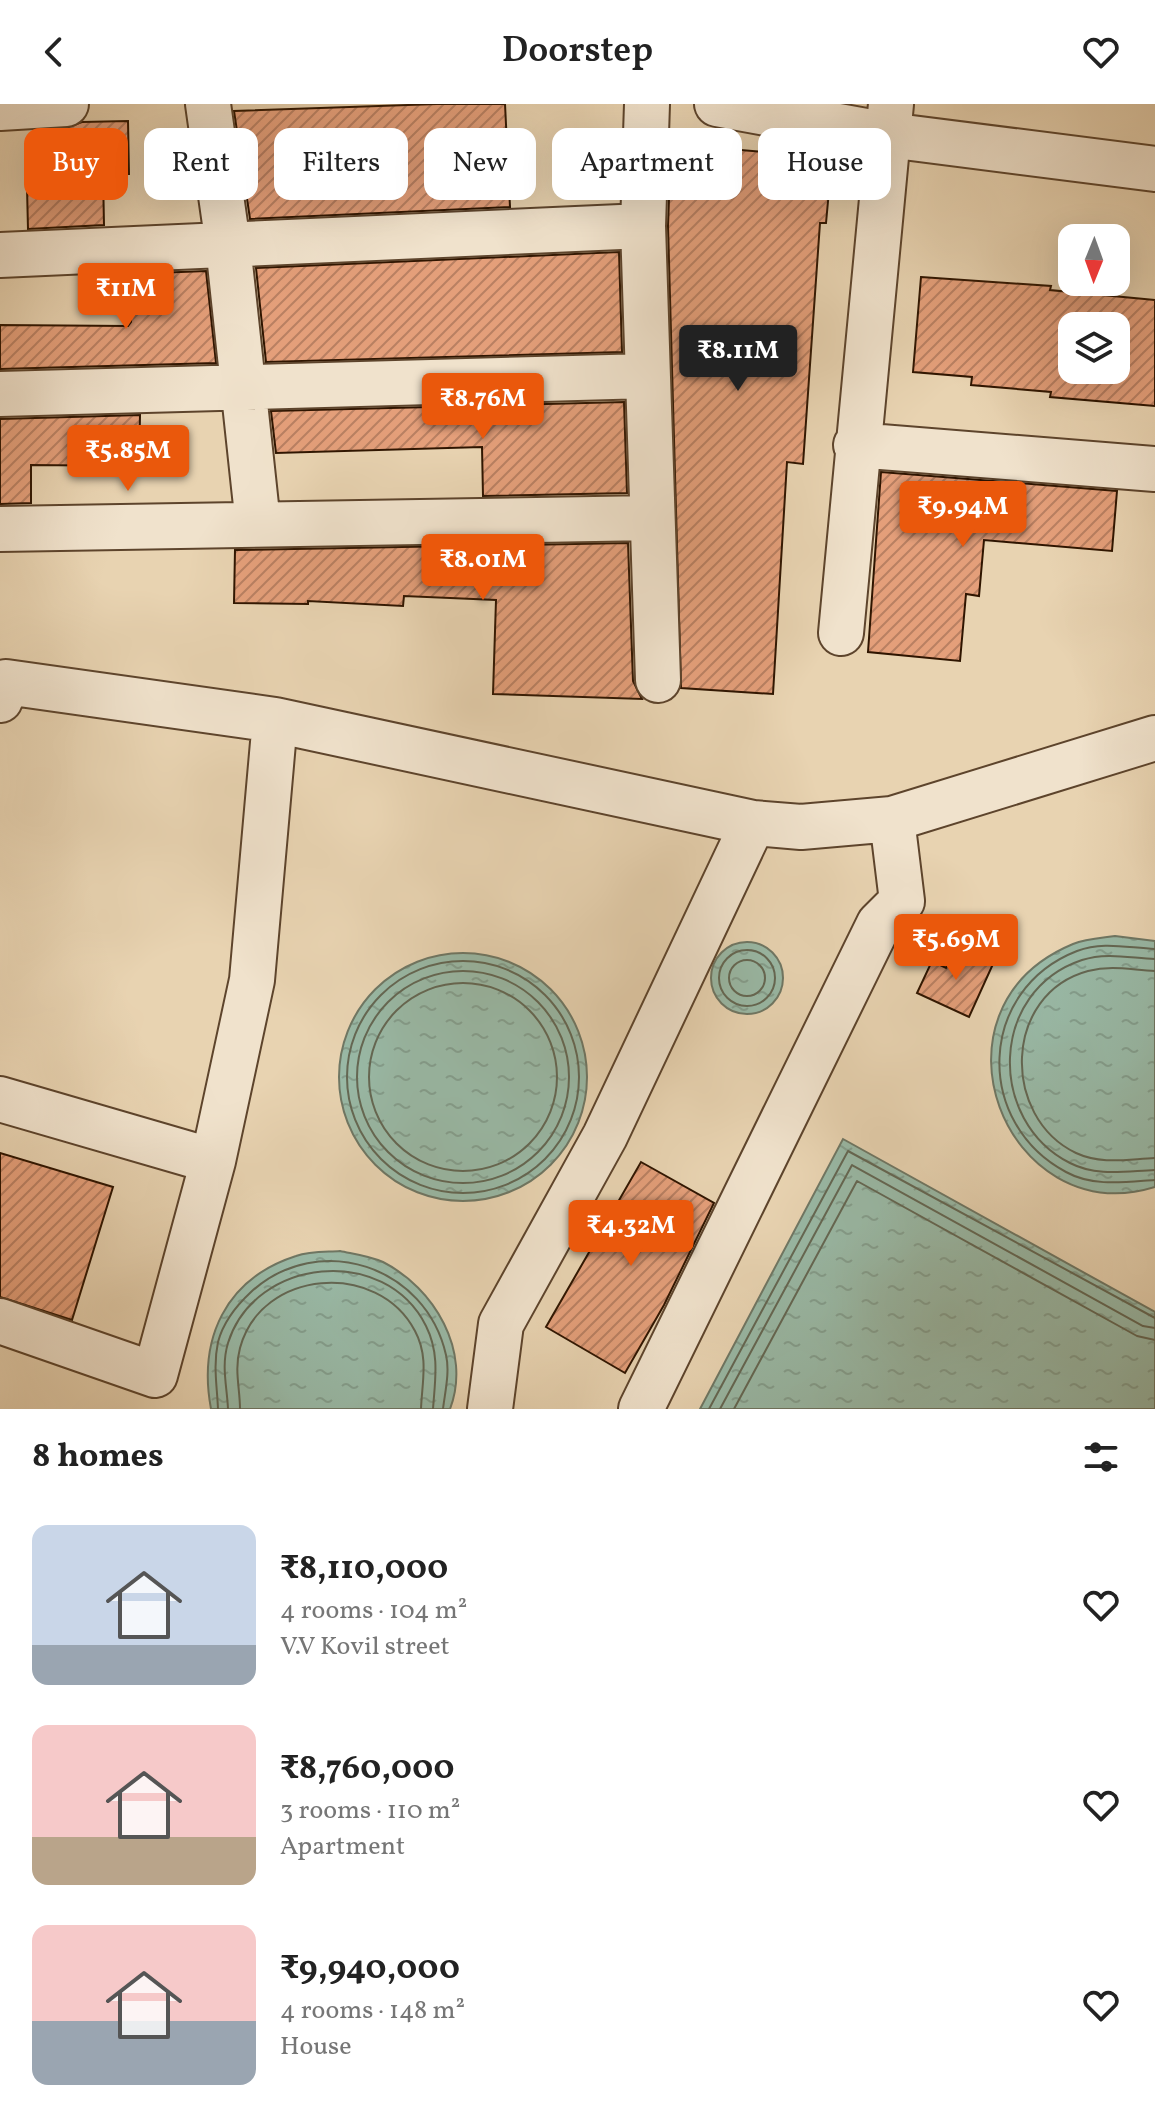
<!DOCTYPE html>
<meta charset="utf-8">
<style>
body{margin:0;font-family:Vollkorn,serif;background:#f6f6f6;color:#222;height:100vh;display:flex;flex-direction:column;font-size:30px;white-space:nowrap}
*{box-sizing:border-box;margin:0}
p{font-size:26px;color:#767676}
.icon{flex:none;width:44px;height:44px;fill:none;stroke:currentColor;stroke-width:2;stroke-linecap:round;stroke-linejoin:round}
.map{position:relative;height:1305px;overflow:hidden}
.side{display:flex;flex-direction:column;background:#fff;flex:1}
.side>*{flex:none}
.top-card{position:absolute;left:24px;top:24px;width:1108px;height:72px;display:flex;gap:16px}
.needle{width:52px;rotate:181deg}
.controls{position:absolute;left:1058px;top:120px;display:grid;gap:16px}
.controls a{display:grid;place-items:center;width:72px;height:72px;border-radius:16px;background:#fff;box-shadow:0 8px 32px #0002;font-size:40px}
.price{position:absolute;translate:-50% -68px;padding:0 18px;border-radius:8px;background:#ea580c;color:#fff;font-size:26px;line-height:52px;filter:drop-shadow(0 2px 4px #0008)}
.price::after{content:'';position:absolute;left:50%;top:48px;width:24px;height:18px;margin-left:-12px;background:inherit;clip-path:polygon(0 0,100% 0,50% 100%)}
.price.selected{background:#222;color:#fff}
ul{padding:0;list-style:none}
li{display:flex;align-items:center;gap:24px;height:200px;padding:0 32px}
li span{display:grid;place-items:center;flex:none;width:224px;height:160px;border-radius:16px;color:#555}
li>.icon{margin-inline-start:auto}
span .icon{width:96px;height:96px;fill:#fffc;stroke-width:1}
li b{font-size:34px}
h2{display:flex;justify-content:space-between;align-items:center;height:96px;padding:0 32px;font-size:34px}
.pill{padding:0 28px;border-radius:16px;background:#fff;box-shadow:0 8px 32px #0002;font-size:28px;line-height:72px}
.pill.selected{background:#ea580c;color:#fff}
header{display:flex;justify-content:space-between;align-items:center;height:104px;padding:0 32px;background:#fff;font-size:36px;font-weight:600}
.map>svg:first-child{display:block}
.water{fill:url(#water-ripples);stroke:#6f7764;stroke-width:2}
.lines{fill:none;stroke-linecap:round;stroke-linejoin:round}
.shore{stroke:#646753;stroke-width:2}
.building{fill:url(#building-hatch);stroke:#2f1500;stroke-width:2;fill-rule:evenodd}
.minor-casing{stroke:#5d442c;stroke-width:48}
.minor{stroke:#f0e2cc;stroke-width:44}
</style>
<header><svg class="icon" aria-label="back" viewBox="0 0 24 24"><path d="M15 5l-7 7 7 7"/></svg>Doorstep<svg class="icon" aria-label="heart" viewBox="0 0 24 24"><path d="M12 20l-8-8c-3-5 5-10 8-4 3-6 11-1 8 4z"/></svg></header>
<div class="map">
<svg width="1155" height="1305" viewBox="0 0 1155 1305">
<defs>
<pattern id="water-ripples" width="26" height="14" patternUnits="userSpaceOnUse" patternTransform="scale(2)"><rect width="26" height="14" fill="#99b9a6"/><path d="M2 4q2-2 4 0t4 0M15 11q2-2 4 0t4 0" fill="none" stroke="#849e8d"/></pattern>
<pattern id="building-hatch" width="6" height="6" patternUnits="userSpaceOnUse" patternTransform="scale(2)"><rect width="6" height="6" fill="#e49f7a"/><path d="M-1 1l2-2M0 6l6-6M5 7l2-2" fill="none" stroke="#b98062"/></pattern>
</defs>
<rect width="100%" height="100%" fill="#e8d3b1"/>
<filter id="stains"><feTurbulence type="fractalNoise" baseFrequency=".0025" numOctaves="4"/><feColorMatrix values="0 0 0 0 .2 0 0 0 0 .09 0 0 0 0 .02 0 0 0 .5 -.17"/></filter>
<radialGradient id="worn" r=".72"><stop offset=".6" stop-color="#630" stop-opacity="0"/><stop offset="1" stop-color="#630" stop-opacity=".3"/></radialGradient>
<path class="water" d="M1115 832 1155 837V1083C1006 1129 917 905 1073 840 1086 835 1102 834 1115 832Z
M711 874a36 36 0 1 1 72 0a36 36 0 1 1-72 0Z
M339 973a124 124 0 1 1 248 0a124 124 0 1 1-248 0Z
M843 1035 1155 1208V1305H700Z
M340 1147C354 1150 370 1152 383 1158 434 1184 472 1247 450 1305H211C198 1235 225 1175 296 1152 310 1147 326 1148 340 1147Z"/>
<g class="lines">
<path class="shore" d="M1155 845C1128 844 1103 837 1077 847 977 886 974 1019 1066 1068 1093 1083 1125 1078 1155 1076
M719 874a28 28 0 1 1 56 0a28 28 0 1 1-56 0Z
M1155 855C1130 854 1107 848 1082 856 989 887 987 1017 1070 1059 1097 1073 1126 1067 1155 1066
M729 874a18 18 0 1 1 36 0a18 18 0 1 1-36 0Z
M347 973a116 116 0 1 1 232 0a116 116 0 1 1-232 0Z
M1155 867C1131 866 1112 861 1088 867 1003 890 1001 1013 1076 1049 1102 1061 1128 1055 1155 1054
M357 973a106 106 0 1 1 212 0a106 106 0 1 1-212 0Z
M369 973a94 94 0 1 1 188 0a94 94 0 1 1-188 0Z
M218 1305C217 1281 213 1262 218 1238 223 1219 237 1201 251 1188 319 1126 426 1162 446 1251 450 1268 445 1288 443 1305
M228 1305C227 1282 221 1262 228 1239 255 1153 385 1140 426 1222 440 1250 435 1276 433 1305
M240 1305C240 1284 234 1266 240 1244 261 1165 378 1156 415 1227 429 1253 422 1278 421 1305
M709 1305 848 1047 1155 1214
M720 1305 852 1061 1143 1222 1155 1224
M734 1305 857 1077 1137 1232 1155 1236"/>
</g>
<path class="building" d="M437 0H505L510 103 250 115 234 7Z
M128 17 129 70H103L104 121 28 125 27 84H64L63 25 82 18Z
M671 40 832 54 826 119H820L803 360 787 358 773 590 681 584 668 122Z
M619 148 622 248 266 258 256 164Z
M206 167 216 259 0 265V221L128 222 131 218 130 170Z
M921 173 1051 182 1050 186 1155 196V302L1050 293 1051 288 971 281 972 273 913 268ZM1072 222H1116V266H1072Z
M624 298 627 389 483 392 482 343 276 349 271 307Z
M140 311 139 362 31 361V399L0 400V315Z
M881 368 1117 387 1112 447 984 436 979 492 966 490 960 557 868 548Z
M628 439 633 577 642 595 493 590 496 496 404 492 403 502 308 497V500L234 499 235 446Z
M955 843 993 860 969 913 917 889 932 857 946 864Z
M0 1049 113 1083 72 1216 0 1193Z
M641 1058 714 1099 664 1201 625 1269 546 1223Z"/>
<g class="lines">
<g class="minor-casing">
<path id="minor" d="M208 0 228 141 258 420
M647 0 643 122 658 576
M717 0 888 31 1155 65
M0 4 66 0
M0 151 643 122
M0 290 647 272
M856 341 1155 365
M0 425 652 414
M841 529 891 0
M0 596 6 578 275 616 252 876 213 1057 155 1271 0 1217
M275 616 753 719 605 1032 501 1220 490 1305
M892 715 1155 634
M0 995 213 1057
M641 1305 879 820 902 797 892 715 801 723 753 719"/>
</g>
<use href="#minor" class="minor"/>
</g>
<rect width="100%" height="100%" filter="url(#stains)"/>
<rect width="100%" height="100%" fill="url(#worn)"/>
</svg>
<div class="controls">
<a><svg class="needle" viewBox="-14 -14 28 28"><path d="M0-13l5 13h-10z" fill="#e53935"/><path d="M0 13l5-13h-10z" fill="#767676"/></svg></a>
<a><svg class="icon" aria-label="layers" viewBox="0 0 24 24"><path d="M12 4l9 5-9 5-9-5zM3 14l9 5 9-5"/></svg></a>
</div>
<b class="price" style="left:126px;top:227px">₹11M</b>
<b class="price selected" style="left:738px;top:289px">₹8.11M</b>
<b class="price" style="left:483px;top:337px">₹8.76M</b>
<b class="price" style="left:128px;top:389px">₹5.85M</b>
<b class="price" style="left:963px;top:445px">₹9.94M</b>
<b class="price" style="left:483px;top:498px">₹8.01M</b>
<b class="price" style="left:956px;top:878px">₹5.69M</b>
<b class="price" style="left:631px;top:1164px">₹4.32M</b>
<div class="top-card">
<a class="pill selected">Buy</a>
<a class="pill">Rent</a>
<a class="pill">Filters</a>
<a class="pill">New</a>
<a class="pill">Apartment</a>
<a class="pill">House</a>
</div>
</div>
<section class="side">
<h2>8 homes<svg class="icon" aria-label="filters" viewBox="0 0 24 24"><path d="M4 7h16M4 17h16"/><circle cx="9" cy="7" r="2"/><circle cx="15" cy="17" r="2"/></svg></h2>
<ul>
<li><span style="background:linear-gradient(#c9d6e8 75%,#9aa5b1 0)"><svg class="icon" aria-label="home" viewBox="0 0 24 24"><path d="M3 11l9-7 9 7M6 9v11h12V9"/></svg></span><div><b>₹8,110,000</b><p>4 rooms · 104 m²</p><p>V.V Kovil street</p></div><svg class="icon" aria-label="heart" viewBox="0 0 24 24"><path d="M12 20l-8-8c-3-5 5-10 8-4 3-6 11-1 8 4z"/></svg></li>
<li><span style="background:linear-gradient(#f6c9c9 70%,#b9a48a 0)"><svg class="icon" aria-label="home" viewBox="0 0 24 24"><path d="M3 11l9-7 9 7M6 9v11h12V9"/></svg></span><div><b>₹8,760,000</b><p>3 rooms · 110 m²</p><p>Apartment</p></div><svg class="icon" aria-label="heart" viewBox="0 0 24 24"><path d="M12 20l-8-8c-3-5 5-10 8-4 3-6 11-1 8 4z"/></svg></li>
<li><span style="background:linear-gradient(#f6c9c9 60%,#9aa5b1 0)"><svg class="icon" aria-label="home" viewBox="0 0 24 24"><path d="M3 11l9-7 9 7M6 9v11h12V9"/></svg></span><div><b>₹9,940,000</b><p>4 rooms · 148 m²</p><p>House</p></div><svg class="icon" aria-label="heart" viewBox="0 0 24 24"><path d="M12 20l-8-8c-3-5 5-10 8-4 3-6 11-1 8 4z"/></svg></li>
</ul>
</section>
